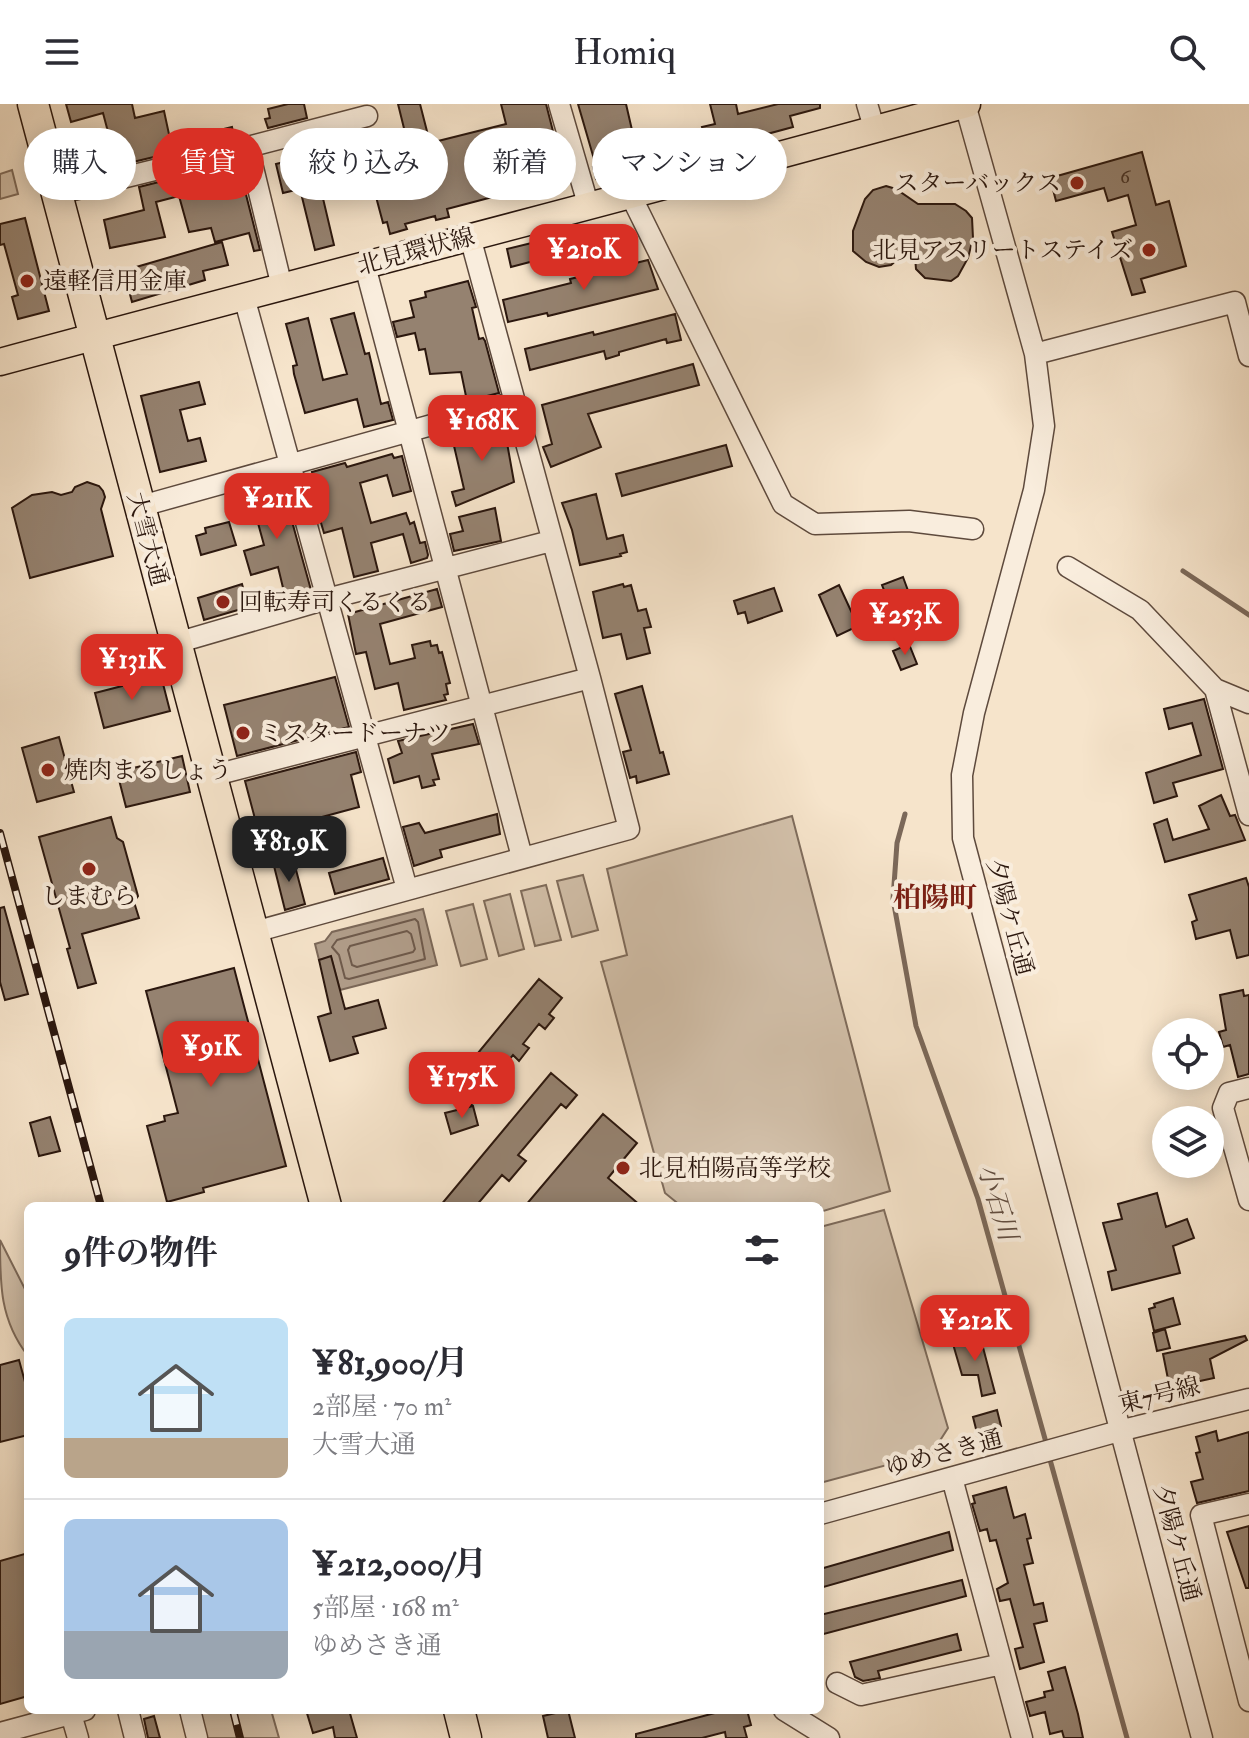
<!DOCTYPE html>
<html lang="ja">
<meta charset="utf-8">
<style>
body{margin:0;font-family:"IM FELL Double Pica","Noto Serif JP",serif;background:#f7f7f7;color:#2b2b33;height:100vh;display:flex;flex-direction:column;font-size:30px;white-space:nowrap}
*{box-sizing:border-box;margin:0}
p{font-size:26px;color:#7c7c81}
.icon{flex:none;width:44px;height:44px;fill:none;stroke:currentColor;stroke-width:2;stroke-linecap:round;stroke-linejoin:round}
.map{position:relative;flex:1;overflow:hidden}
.drawer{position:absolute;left:24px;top:1098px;width:800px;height:512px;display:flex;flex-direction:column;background:#fff;border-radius:12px;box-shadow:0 4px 20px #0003}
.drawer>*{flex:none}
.banner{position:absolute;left:24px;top:24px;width:800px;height:72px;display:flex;gap:16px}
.controls{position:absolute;left:1152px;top:914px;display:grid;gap:16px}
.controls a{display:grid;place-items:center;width:72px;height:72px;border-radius:50%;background:#fff;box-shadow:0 4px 20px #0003;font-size:40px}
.price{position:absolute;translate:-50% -68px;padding:0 18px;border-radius:16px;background:#d93025;color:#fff;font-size:26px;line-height:52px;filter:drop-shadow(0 2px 4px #0008)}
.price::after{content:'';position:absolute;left:50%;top:48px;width:24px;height:18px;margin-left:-12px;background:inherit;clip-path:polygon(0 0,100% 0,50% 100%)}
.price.active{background:#222;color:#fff}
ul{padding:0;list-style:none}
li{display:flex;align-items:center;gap:24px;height:200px;padding:0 40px}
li+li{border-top:2px solid #e1e1e2}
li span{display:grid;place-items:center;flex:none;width:224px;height:160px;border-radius:12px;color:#555}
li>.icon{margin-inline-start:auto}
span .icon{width:96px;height:96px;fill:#fffc;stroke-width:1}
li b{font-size:34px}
h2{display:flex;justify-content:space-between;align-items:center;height:96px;padding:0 40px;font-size:34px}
.pill{padding:0 28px;border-radius:36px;background:#fff;box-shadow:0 4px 20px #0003;font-size:28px;line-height:72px}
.pill.active{background:#d93025;color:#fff}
header{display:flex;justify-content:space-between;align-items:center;height:104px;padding:0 40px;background:#fff;font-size:36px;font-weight:600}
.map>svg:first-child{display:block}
.green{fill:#d3c1ab;stroke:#7f6c5c;stroke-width:2}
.water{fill:#b19e8b;stroke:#7b6859;stroke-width:2}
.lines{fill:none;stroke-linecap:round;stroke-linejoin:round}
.shore{stroke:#6e5a4c;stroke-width:2}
.stream{stroke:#7b6859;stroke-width:5}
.building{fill:#958270;stroke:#2b170e;stroke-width:2}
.minor-casing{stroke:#5e4a3d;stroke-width:23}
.major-casing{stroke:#2b170e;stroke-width:29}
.highway-casing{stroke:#2b170e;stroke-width:33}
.minor{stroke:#f9eddd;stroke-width:20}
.major{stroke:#f6e4cb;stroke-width:26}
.highway{stroke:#f6e4cb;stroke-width:30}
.rail-casing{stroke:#2b170e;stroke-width:8}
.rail{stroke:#f9eddd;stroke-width:5;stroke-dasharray:15;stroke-linecap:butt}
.poi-dot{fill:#8f2418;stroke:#f9eddd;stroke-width:3}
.labels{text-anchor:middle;stroke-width:8;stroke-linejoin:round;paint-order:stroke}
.number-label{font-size:20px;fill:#463226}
.poi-label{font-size:24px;fill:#2b170e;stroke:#f9eddd;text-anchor:start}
.street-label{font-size:24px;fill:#2b170e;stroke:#f9eddd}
.water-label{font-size:26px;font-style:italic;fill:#614d40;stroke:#f9eddd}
.quarter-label{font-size:28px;font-weight:bold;fill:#7a1f14;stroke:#f9eddd}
</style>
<header><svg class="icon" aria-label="menu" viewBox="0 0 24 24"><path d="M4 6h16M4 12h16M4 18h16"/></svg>Homiq<svg class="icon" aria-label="search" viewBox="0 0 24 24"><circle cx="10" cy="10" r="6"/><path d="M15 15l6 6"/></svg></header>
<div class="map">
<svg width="1249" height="1634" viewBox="0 0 1249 1634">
<rect width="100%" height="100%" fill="#f6e4cb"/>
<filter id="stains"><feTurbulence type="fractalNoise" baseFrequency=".0025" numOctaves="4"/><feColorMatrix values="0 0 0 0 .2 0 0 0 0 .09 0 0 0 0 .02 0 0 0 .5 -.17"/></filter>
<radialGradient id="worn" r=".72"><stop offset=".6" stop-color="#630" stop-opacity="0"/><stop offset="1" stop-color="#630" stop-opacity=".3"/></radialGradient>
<path class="green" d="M12 66 18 90 0 95V70Z
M792 712 890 1087 820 1108V1102H681L665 1089 601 858 627 851 607 765Z
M583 771 598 826 572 833 557 777Z
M546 781 561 836 535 842 521 787Z
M510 790 524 845 499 852 484 797Z
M473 800 487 855 461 862 446 807Z
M884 1106 948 1324 932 1349 820 1379V1123Z
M0 1136 28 1191V1252C0 1216 0 1181 0 1136Z
M197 1606H271L279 1634H204Z"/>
<path class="water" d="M423 805 437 861 340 886 331 853 319 856 315 840 325 837 332 828Z"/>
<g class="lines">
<path class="shore" d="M415 815 418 818 425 855 349 875 345 874 339 851 332 843 337 836Z
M407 827 411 830 415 845 413 848 357 863 352 861 348 846 350 842Z"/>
<path class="stream" d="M1183 467 1249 511
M905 710 897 739 893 795 916 922 978 1095 1047 1342
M1049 1352 1127 1634"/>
</g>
<path class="building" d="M66 0H132L135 14 164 7 170 35 175 33 179 47 91 68 86 49 112 43 103 9 71 18Z
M288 0H304L307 14 268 24 265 15 270 14 268 5Z
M398 0H420L430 39 506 20 501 0H546L554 31 551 32 563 82 540 88 536 75 503 84 504 90 447 105 449 113 436 116 435 112 405 120 407 125 390 130 387 118 383 119 375 89 417 77Z
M578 0H626L635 39 626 41 633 64 596 75 593 63 596 62Z
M710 0H736L738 10 778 0H820V4L790 12 793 23 689 51 685 34 704 29 702 23 715 20Z
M232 23 234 33 205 40 203 30Z
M339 37 350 78 321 86 334 141 315 146 300 85 283 89 276 60 316 50 315 42Z
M1142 48 1156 101 1169 97 1186 162 1141 175 1145 188 1132 191 1112 128 1136 121 1128 91 1108 97 1104 84 1056 97 1050 74Z
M238 59 260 146 254 147 249 129 215 138 211 124 189 128 179 92 156 98 165 133 110 144 104 116 144 106 139 83 183 72 184 75Z
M886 82 896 85 918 100H955L966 107 972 114 973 134 968 154 958 172 951 177 925 174 916 165 914 141 891 161 879 163 866 158 853 147V127L865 95 873 86Z
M25 114 49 207 18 215 12 193 18 191 4 140 0 141V120Z
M544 136 549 153 511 163 507 145Z
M222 138 228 161 203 167 205 176 132 198 127 179 123 180 119 168Z
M648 156 658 185 548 212 547 209 508 218 503 196 571 179 570 175Z
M468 177 476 203 472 204 479 235 483 234 485 237 499 289 467 297 461 268 430 270 425 245 419 246 415 229 397 233 393 218 414 213 410 197 426 193 425 188Z
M354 209 365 250 369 249 381 300 388 298 393 316 364 323 357 295 305 309 294 270 293 262 297 261 286 220 308 214 323 276 347 270 331 215Z
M675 210 681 236 667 239 666 235 619 248V251L606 255 604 247 530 266 525 245 593 228 594 231Z
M693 260 699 281 588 310 601 343 551 363 543 343 552 340 542 301Z
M199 278 205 300 180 306 188 337 200 334 206 357 160 368 141 292Z
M504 322 514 378 456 402 452 388 464 385 451 329 470 324 472 330Z
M726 341 732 362 622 392 616 370Z
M392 350 394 354 402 352 411 387 393 392 387 371 360 379 371 419 406 409 410 420 414 418 420 439 425 438 428 451 427 454 411 459 403 430 371 439 378 467 354 473 342 424 324 429 319 412 324 411 312 368 345 359 347 363Z
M87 378 99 382 103 387 105 393 101 405 113 452 30 474 12 404 32 391 52 388 61 391 72 388 75 383Z
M278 379 284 404 288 403 311 486 285 492 278 463 251 471 244 447 264 441 249 386Z
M596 390 607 435 623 431 627 448 620 450 621 452 580 461 572 426 562 399Z
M495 404 501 437 454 447 450 430 463 427 459 413Z
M229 418 236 441 201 451 196 432 206 429 205 424Z
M903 473 918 514 898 521 882 481Z
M242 480 248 503 204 516 198 494Z
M623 480 624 483 631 481 638 507 646 505 651 523 644 524 650 549 627 555 621 530 603 534 593 488Z
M839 481 858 522 837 532 819 491Z
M774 484 782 507 748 519 745 508 738 510 734 497Z
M437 485 442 503 380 520 390 560 415 554 412 541 430 537 431 542 437 541 439 549 442 548 450 579 446 580 448 590 444 591 446 596 404 606 398 579 375 585 366 548 356 550 348 510Z
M909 540 917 560 901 566 893 547Z
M161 572 170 607 104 624 95 589Z
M335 573 349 623 237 652 224 601Z
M642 582 660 649 663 648 669 670 637 679 636 672 630 674 623 648 631 646 615 590Z
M1204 595 1223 665 1173 679 1177 692 1154 699 1146 669 1201 651 1192 619 1169 625 1164 605Z
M473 620 479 640 432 650 439 675 433 676 435 681 422 684 419 672 394 679 388 655 402 649 398 637Z
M59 633 74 688 37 698 22 644Z
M356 648 361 668 351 671 359 703 259 730 245 677Z
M182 652 190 688 126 703 117 668Z
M1221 691 1230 712 1235 711 1245 736 1165 758 1154 720 1167 715 1173 736 1209 725 1199 702Z
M497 710 500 730 440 746 442 753 414 762 403 723 419 719 425 729Z
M111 713 117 734 123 738 138 792 134 798 139 814 82 830 96 879 78 884 67 845 70 844 39 733Z
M290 753 292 763 295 762 305 800 285 806 273 758Z
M383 754 389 775 335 790 329 769Z
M1246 774 1249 783V851L1237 854 1230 826 1196 835 1192 818 1197 816 1189 791Z
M4 803 28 890 5 896 0 878V804Z
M331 852 345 905 378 896 386 924 353 933 358 949 330 957 318 913 331 909 319 856Z
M234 864 286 1062 203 1084 204 1088 167 1098 147 1022 165 1017 164 1012 178 1009 146 887Z
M539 875 562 894 549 910 554 914 545 925 539 920 523 940 529 944 519 957 513 951 471 1001 450 983Z
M1243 886 1244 892 1249 891V970L1238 973 1230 941 1223 943 1219 928 1226 926 1220 891Z
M551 969 577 991 566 1004 561 1000 518 1051 526 1057 509 1077 502 1071 476 1102H440Z
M473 1002 478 1021 451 1030 445 1009Z
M603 1010 637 1039 608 1074 641 1102H525Z
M50 1013 60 1047 39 1052 30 1019Z
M1157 1089 1166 1123 1187 1115 1194 1134 1173 1142 1180 1169 1112 1186 1108 1168 1116 1166 1103 1119 1122 1115 1118 1100Z
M1173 1194 1180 1220 1154 1227 1149 1205 1155 1203 1154 1200Z
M1165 1225 1170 1244 1157 1247 1153 1229Z
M980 1232 995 1289 982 1292 978 1271H962L953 1240Z
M1245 1232 1247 1236 1210 1255 1214 1274 1177 1282V1278L1169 1280 1163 1250Z
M19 1256 28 1289V1331L0 1338V1261Z
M997 1306 1001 1322 977 1329 973 1313Z
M1216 1327 1218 1337 1249 1328V1387L1197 1399 1191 1378 1203 1375 1196 1349 1200 1348 1196 1333Z
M1006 1383 1014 1414 1025 1410 1031 1434 1027 1435 1033 1459 1024 1461 1034 1501 1043 1499 1047 1517 1034 1520 1044 1558 1020 1565 1015 1545 1023 1543 1010 1495 1000 1497 997 1485 1008 1479 996 1436 990 1437 987 1425 980 1427 972 1400 975 1399 973 1392Z
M1249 1422V1484H1246L1227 1428Z
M949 1428 953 1446 820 1484V1465Z
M28 1449V1592L0 1600V1457Z
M962 1476 966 1492 820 1531V1511Z
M957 1530 961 1546 878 1567 880 1574 863 1577 855 1573 850 1558Z
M1065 1563 1078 1610 1083 1634H1064L1062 1627 1050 1630 1045 1608 1030 1612 1026 1598 1045 1593 1044 1588 1053 1586 1048 1568Z
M306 1606H349L357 1634H335L333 1623 313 1629Z
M568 1606 575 1634H548L543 1612Z
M726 1606H747L751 1621 744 1623 747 1634H726L725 1628 702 1634H636V1630Z
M154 1612 160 1634H148L144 1615Z"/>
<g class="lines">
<g class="minor-casing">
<path id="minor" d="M559 0 588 100
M867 0 875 27
M965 0 1035 250 1044 322 1034 386 974 609 962 671 963 734 1202 1634
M57 90 248 43
M630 90 783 400 815 420 909 417 973 425
M365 162 522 753
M282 183 248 43 367 12
M244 193 407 785
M1035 250 1235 198 1249 252
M138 403 514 298
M1068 463 1140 506 1215 585 1249 599
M176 539 327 495 551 437
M1215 585 1249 711
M211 672 590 574
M254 828 629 725 590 574 470 133
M1249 984 1229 989 1223 1004 1249 1096
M952 1374 1022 1634
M1249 1400 1201 1411 1249 1597
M820 1410 1119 1327 1249 1295
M837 1579 861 1591 1002 1560
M128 1606 135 1634
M190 1606 197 1634
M784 1606 829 1634
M71 1610 78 1634
M0 1629 85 1606"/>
</g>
<g class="major-casing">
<path id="major" d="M0 258C322 171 646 89 967 0"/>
</g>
<g class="highway-casing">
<path id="highway" d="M33 0 326 1102
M459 1606 466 1634"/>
</g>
<use href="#minor" class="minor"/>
<use href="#major" class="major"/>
<use href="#highway" class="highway"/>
<g class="rail-casing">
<path id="rail" d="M0 729 101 1102
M233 1606 240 1634"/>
</g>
<use href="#rail" class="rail"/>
</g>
<g class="poi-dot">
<circle cx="1077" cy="79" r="8"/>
<circle cx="1149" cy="146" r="8"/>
<circle cx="27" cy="177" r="8"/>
<circle cx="223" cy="498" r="8"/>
<circle cx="243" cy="629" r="8"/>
<circle cx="48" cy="666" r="8"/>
<circle cx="89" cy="765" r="8"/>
<circle cx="623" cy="1064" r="8"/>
</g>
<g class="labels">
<g class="number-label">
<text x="1125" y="79">6</text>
</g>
<g class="poi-label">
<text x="1061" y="87" text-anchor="end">スターバックス</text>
<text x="1133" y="154" text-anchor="end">北見アスリートステイズ</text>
<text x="43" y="185">遠軽信用金庫</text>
<text x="239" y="506">回転寿司くるくる</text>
<text x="259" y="637">ミスタードーナツ</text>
<text x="64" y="674">焼肉まるしょう</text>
<text x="89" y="800" text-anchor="middle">しまむら</text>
<text x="639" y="1072">北見柏陽高等学校</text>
</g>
<g class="street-label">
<text transform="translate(416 147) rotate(-15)" y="8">北見環状線</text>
<text transform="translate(148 435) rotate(75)" y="8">大雪大通</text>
<text transform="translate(1010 813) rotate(75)" y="8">夕陽ケ丘通</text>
<text transform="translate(1159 1291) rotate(-14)" y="8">東7号線</text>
<text transform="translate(944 1349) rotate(-15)" y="8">ゆめさき通</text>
<text transform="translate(1177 1439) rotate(75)" y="8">夕陽ケ丘通</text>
</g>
<g class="water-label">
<text transform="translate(998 1098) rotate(73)" y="9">小石川</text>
</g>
<g class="quarter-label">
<text x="935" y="803">柏陽町</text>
</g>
</g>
<rect width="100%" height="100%" filter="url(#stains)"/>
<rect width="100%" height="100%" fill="url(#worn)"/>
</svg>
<div class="controls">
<a><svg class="icon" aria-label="locate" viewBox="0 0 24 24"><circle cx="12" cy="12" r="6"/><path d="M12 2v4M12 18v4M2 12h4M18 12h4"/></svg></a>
<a><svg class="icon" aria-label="layers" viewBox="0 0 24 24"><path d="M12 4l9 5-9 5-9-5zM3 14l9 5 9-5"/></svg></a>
</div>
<b class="price" style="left:584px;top:188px">¥210K</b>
<b class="price" style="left:482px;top:359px">¥168K</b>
<b class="price" style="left:277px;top:437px">¥211K</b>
<b class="price" style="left:905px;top:553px">¥253K</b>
<b class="price" style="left:132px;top:598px">¥131K</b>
<b class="price active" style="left:289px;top:780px">¥81.9K</b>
<b class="price" style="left:211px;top:985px">¥91K</b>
<b class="price" style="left:462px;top:1016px">¥175K</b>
<b class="price" style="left:975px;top:1259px">¥212K</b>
<div class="banner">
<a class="pill">購入</a>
<a class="pill active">賃貸</a>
<a class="pill">絞り込み</a>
<a class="pill">新着</a>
<a class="pill">マンション</a>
</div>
<section class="drawer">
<h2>9件の物件<svg class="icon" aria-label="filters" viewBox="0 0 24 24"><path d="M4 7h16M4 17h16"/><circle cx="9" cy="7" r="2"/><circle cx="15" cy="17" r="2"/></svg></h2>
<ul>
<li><span style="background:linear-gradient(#bfe0f5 75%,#b9a48a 0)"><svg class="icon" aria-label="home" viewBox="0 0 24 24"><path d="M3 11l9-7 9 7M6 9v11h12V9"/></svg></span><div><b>¥81,900/月</b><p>2部屋 · 70 m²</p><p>大雪大通</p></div></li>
<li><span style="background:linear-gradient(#a9c7e8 70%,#9aa5b1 0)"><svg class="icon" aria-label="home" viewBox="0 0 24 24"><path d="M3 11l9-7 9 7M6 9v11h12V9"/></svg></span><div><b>¥212,000/月</b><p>5部屋 · 168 m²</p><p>ゆめさき通</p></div></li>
</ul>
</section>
</div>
